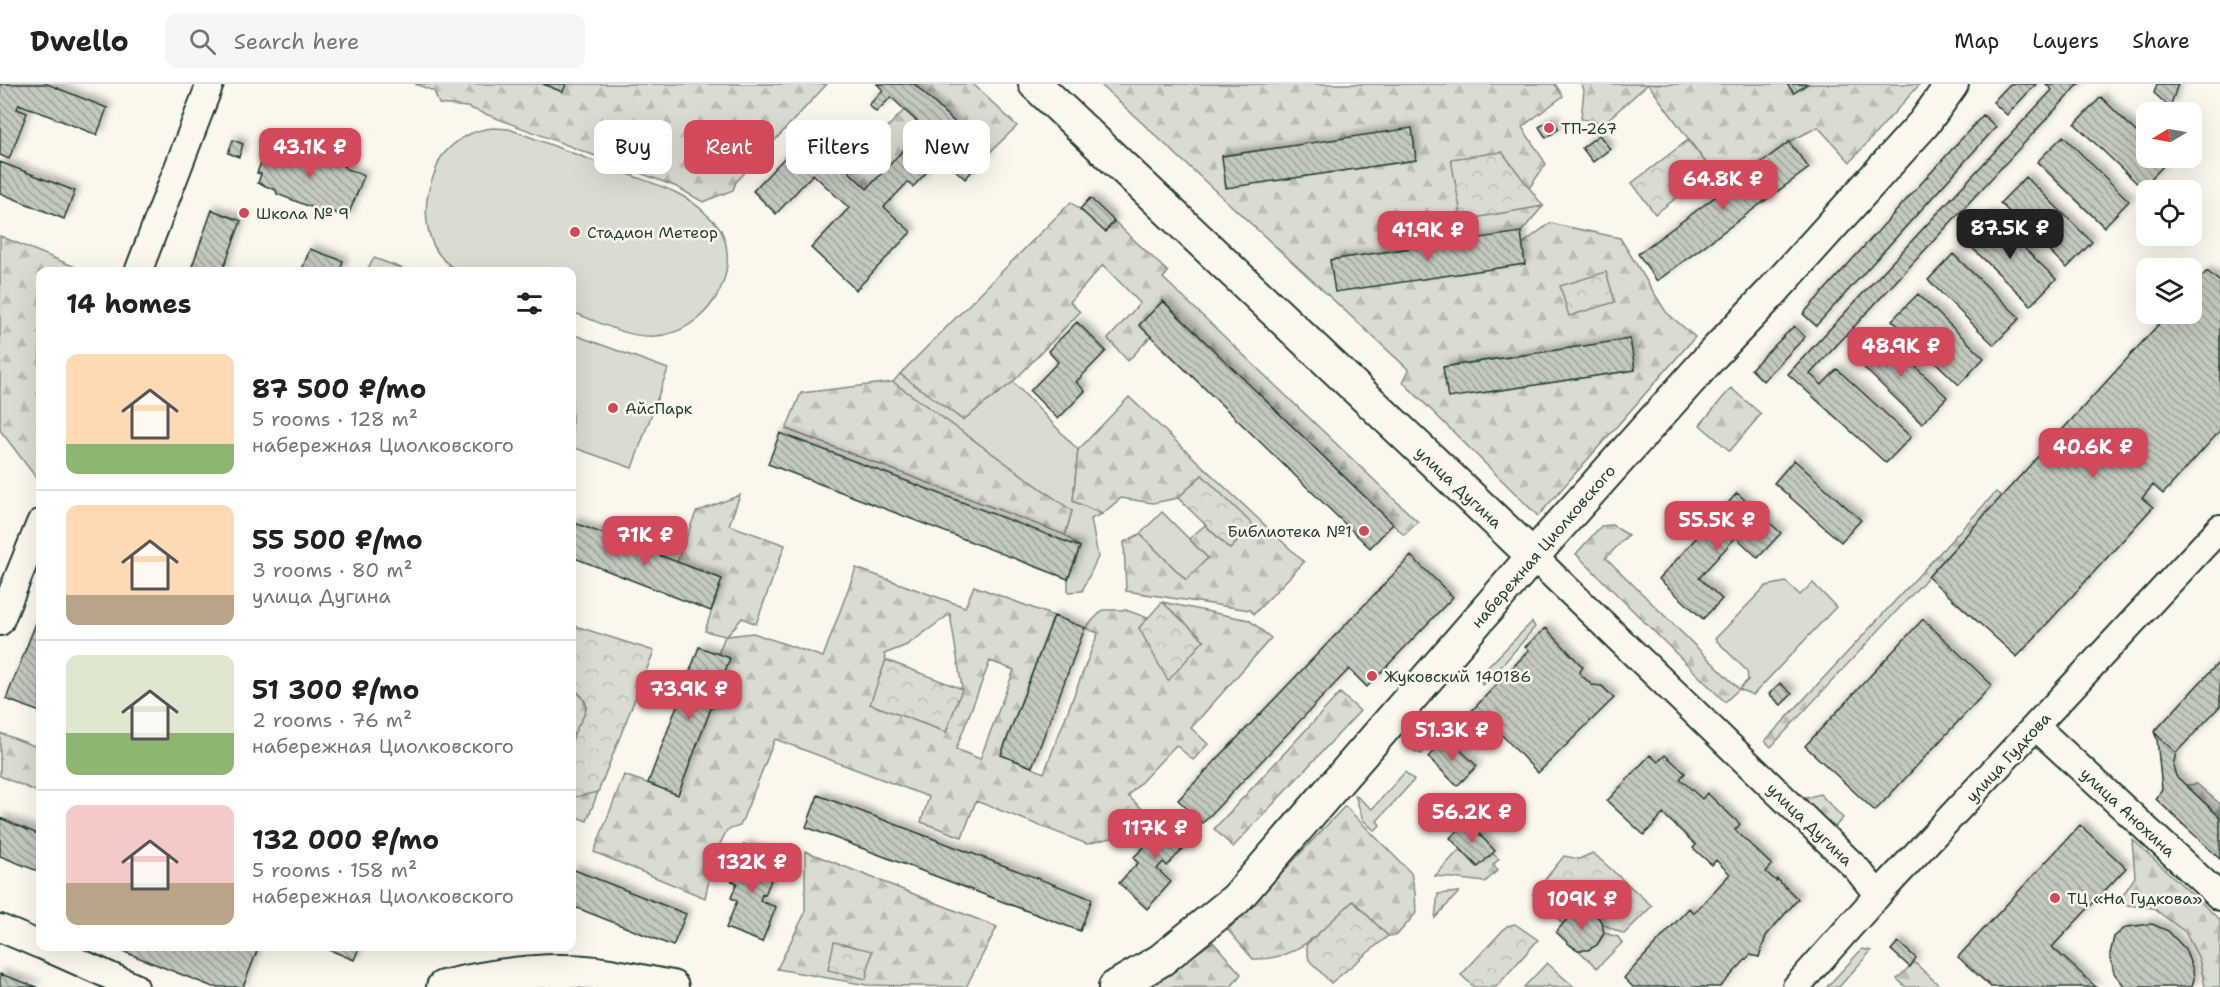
<!DOCTYPE html>
<meta charset="utf-8">
<style>
body{margin:0;font-family:"Shantell Sans",sans-serif;background:#f6f6f6;color:#202124;height:100vh;display:flex;flex-direction:column;font-size:22px;white-space:nowrap}
*{box-sizing:border-box;margin:0}
p{font-size:20px;color:#757577}
.icon{flex:none;width:33px;height:33px;fill:none;stroke:currentColor;stroke-width:2;stroke-linecap:round;stroke-linejoin:round}
.map{position:relative;flex:1;overflow:hidden}
.drawer{position:absolute;left:36px;top:183px;width:540px;height:684px;display:flex;flex-direction:column;background:#fff;border-radius:12px;box-shadow:0 6px 24px #0002}
.drawer>*{flex:none}
.top-card{position:absolute;left:594px;top:36px;width:570px;height:54px;display:flex;gap:12px}
.needle{width:39px;rotate:260deg}
.tools{position:absolute;left:2136px;top:18px;display:grid;gap:12px}
.tools a{display:grid;place-items:center;width:66px;height:66px;border-radius:12px;background:#fff;box-shadow:0 6px 24px #0002;font-size:30px}
.price{position:absolute;translate:-50% -51px;padding:0 14px;border-radius:12px;background:#d1495b;color:#fff;font-size:20px;line-height:39px;filter:drop-shadow(0 2px 3px #0008)}
.price::after{content:'';position:absolute;left:50%;top:36px;width:18px;height:14px;margin-left:-9px;background:inherit;clip-path:polygon(0 0,100% 0,50% 100%)}
.price.active{background:#222;color:#fff}
ul{padding:0;list-style:none}
li{display:flex;align-items:center;gap:18px;height:150px;padding:0 30px}
li+li{border-top:2px solid #e0e0e0}
li span{display:grid;place-items:center;flex:none;width:168px;height:120px;border-radius:12px;color:#555}
li>.icon{margin-inline-start:auto}
span .icon{width:72px;height:72px;fill:#fffc;stroke-width:1}
li b{font-size:26px}
h2{display:flex;justify-content:space-between;align-items:center;height:72px;padding:0 30px;font-size:26px}
.pill{padding:0 21px;border-radius:12px;background:#fff;box-shadow:0 6px 24px #0002;font-size:21px;line-height:54px}
.pill.active{background:#d1495b;color:#fff}
header{display:flex;align-items:center;gap:36px;box-sizing:border-box;height:84px;padding:0 30px;background:#fff;border-bottom:2px solid #e0e0e0}
header strong{font-size:28px}
nav{display:flex;gap:33px;margin-inline-start:auto;font-size:21px}
.search{width:420px;height:54px;background:#f6f6f6;display:flex;align-items:center;gap:15px;box-sizing:border-box;padding:0 21px;border-radius:12px;color:#757577;font-size:22px}
.map>svg:first-child{display:block}
.green{fill:#dbdcd1;stroke:#7d8c82;stroke-width:1.5}
.forest{fill:url(#forest-firs);stroke:#7d8c82;stroke-width:1.5;fill-rule:evenodd}
.park{fill:url(#park-crowns);stroke:#7d8c82;stroke-width:1.5}
.building{fill:url(#building-back-hatch);stroke:#1f3d34;stroke-width:1.5;filter:url(#shadow)}
.lines{fill:none;stroke-linecap:round;stroke-linejoin:round}
.minor-casing{stroke:#1f3d34;stroke-width:30}
.major-casing{stroke:#1f3d34;stroke-width:36}
.minor{stroke:#fbf7ec;stroke-width:26}
.major{stroke:#fbf7ec;stroke-width:32}
.poi-dot{fill:#d1495b;stroke:#fbf7ec;stroke-width:2}
.labels{text-anchor:middle;stroke-width:5;stroke-linejoin:round;paint-order:stroke}
.poi-label{font-size:16px;fill:#1f3d34;stroke:#fbf7ec;text-anchor:start}
.street-label{font-size:16px;fill:#1f3d34;stroke:#fbf7ec}
</style>
<header>
<strong>Dwello</strong>
<div class="search"><svg class="icon" aria-label="search" viewBox="0 0 24 24"><circle cx="10" cy="10" r="6"/><path d="M15 15l6 6"/></svg>Search here</div>
<nav><a>Map</a><a>Layers</a><a>Share</a></nav>
</header>
<div class="map">
<svg width="2220" height="903" viewBox="0 0 2220 903">
<defs>
<pattern id="forest-firs" width="22" height="20" patternUnits="userSpaceOnUse" patternTransform="scale(1.5)"><rect width="22" height="20" fill="#dbdcd1"/><path d="M5 1l3.5 6h-7zM16 11l3.5 6h-7z" fill="#bcbeb4"/></pattern>
<pattern id="park-crowns" width="20" height="18" patternUnits="userSpaceOnUse" patternTransform="scale(1.5)"><rect width="20" height="18" fill="#dbdcd1"/><path d="M2 6a3 3 0 1 1 6 0M12 15a3 3 0 1 1 6 0" fill="none" stroke="#bcbeb4"/></pattern>
<pattern id="building-back-hatch" width="6" height="6" patternUnits="userSpaceOnUse" patternTransform="scale(1.5)"><rect width="6" height="6" fill="#c4c9be"/><path d="M-1 5l2 2M0 0l6 6M5-1l2 2" fill="none" stroke="#9fa49b"/></pattern>
<filter id="shadow"><feDropShadow dx="4.5" dy="-4.5" stdDeviation="3" flood-color="#0004"/></filter>
</defs>
<rect width="100%" height="100%" fill="#fbf7ec"/>
<filter id="ink" filterUnits="userSpaceOnUse"><feTurbulence type="fractalNoise" baseFrequency=".0167" numOctaves="2"/><feDisplacementMap in="SourceGraphic" scale="12" xChannelSelector="R" yChannelSelector="G"/><feConvolveMatrix kernelMatrix="1 2 1 2 8 2 1 2 1" color-interpolation-filters="sRGB"/></filter>
<g filter="url(#ink)">
<path class="green" d="M493 44 509 45C546 59 583 73 620 87 649 99 683 106 705 129 710 134 718 140 721 146 743 193 704 249 655 252 627 254 597 237 572 228V188C555 188 465 191 457 186 423 167 420 121 435 88 437 83 439 76 442 72 455 56 473 46 493 44Z
M572 250 668 285 632 384 572 363Z
M900 290 963 336 1013 298 1078 366 1073 417 1102 430 1091 435 1098 473 1082 507 1068 508V495L1080 463 1065 451 1072 427 893 298Z
M1162 428 1208 474 1186 496 1140 450Z
M1786 498 1800 511 1813 499 1836 523 1753 611 1739 605 1748 596 1747 587 1715 555 1766 502Z
M1532 538 1535 543 1488 598 1482 601 1480 591Z
M1439 644 1432 661 1421 670 1410 665 1421 653Z
M1405 688 1414 696 1377 737 1380 741 1375 747 1363 736 1355 711 1372 725Z
M1604 849 1618 853 1622 859 1597 884 1578 866C1591 866 1599 862 1604 849Z
M1862 865 1871 867 1839 903H1827Z
M1547 879 1574 903H1550L1548 901 1546 903H1524Z"/>
<path class="forest" d="M415 0H543L562 8 566 0H827L736 98 733 106 703 118 677 103 467 23 439 20 434 7Z
M914 0H973L1017 42 988 70Z
M1100 0H1555L1563 12 1522 43 1546 80 1529 104 1502 68 1462 136 1543 122 1521 148 1522 160 1550 139 1620 154 1666 228 1695 253 1538 432 1403 298 1409 286ZM1412 45 1416 76 1226 103 1222 72ZM1630 255 1635 286 1444 283Z
M1581 0H1648L1604 39 1581 35 1584 6Z
M1648 0H1787L1794 9 1807 0H1920L1850 78 1818 43 1789 58 1728 103 1712 87Z
M904 26 924 44 867 105 847 86Z
M1071 118 1105 147 1114 137 1168 188 1163 194 1418 438 1404 451 1163 217 1140 240 1151 252 1128 277 1108 255 1140 219 1103 181 1070 218 1080 228 1013 298 963 336 900 290Z
M0 152 85 187 40 188V393L38 396 0 346Z
M374 174 409 187H366Z
M893 298 1072 427 1065 451 786 345 801 309Z
M1731 304 1761 330 1730 367 1700 341Z
M1129 313 1304 478 1254 530 1250 526 1126 507 1124 458 1140 450 1186 496 1208 474 1189 455 1205 441 1230 465 1253 442 1202 391 1178 414 1153 419 1121 414 1102 430 1073 417 1078 366Z
M1996 408 2002 413 1771 663 1765 657Z
M740 411 729 441 785 461 756 540 742 534 727 552 753 549 823 573 856 484 965 523 974 502 1054 532 1001 670 1044 689 1098 549 1085 544 1103 526H1126L1148 534 1139 544 1204 556 1162 518 1249 536 1271 554 1191 644 1208 660 1193 676 1176 661 1128 712 1147 729 1131 749 1087 760 976 717 962 753 921 738 929 713 775 655 740 742 727 746 715 770 705 814 594 768 624 691 678 710 730 575 718 570 725 552 705 547 722 495 677 478 696 428ZM950 530 962 604 946 648 871 620 886 576 884 570 907 561ZM990 577 1014 586 980 675 956 665Z
M1612 441 1628 451 1606 474 1739 605 1725 618 1576 470 1601 442Z
M572 604C597 621 582 635 572 656Z
M1340 609 1360 627 1233 763 1214 745Z
M0 649 40 664V709L0 692Z
M2197 700 2220 720V733L2185 701Z
M572 703 575 712 598 708 587 737 572 731Z
M1820 710 1843 734 1828 750 1802 715Z
M1345 722 1411 789 1415 808 1416 829 1397 851 1388 852 1353 817C1323 845 1298 877 1253 875L1228 846Z
M2132 755 2220 836V903H2205L2199 875 2185 848 2153 824 2117 820 2135 793Z
M1460 765 1477 783 1492 769 1499 775 1493 781 1498 786 1485 798 1435 792Z
M805 767 997 843 966 903 867 901 777 885 805 829Z
M1459 808 1435 834 1438 810Z
M1213 858 1241 890 1231 903H1144Z
M1914 878 1941 903H1906L1897 895Z"/>
<path class="park" d="M1688 56 1712 87 1655 130 1632 99Z
M1502 68 1543 122 1462 136 1451 75Z
M1606 188 1615 218 1569 232 1560 202Z
M1202 391 1253 441 1230 465 1178 414Z
M1162 518 1204 556 1168 597 1139 544Z
M572 541 654 567 598 708 575 713C570 701 568 669 572 656 578 633 601 623 572 604Z
M886 576 962 605 946 648 870 620Z
M1593 769 1652 822 1624 850 1602 840 1598 833 1591 829H1576L1563 840 1533 810 1564 772 1579 775Z
M1353 817 1388 852 1331 899 1309 876 1306 861Z
M1515 840 1538 856 1496 903H1474L1461 891 1507 842Z
M834 858 872 867 866 895 828 886Z"/>
<path class="building" d="M0 0H47L107 24 97 51 19 20 17 25 27 29 9 75 0 71Z
M543 0H566L563 8Z
M877 0H914L988 70 965 95 936 68 921 84 926 89 913 103 908 98 884 123 911 148 856 206 811 164 849 124 813 90 776 130 753 107 808 49 867 105 924 44 891 13 876 28 869 21 883 6Z
M1787 0H1807L1794 9Z
M2010 0H2036L2007 31 1993 18Z
M2046 0H2079L1810 290 1822 301 1837 285 1911 353 1886 379 1788 290 2052 6Z
M2157 0H2178L2170 23 2154 9Z
M2101 13 2146 58V74H2163L2167 78 2142 104 2075 40Z
M1983 31 1996 43 1816 242 1803 230Z
M1552 35 1559 45 1546 54 1539 43Z
M1412 44 1416 76 1226 104 1222 72Z
M1599 51 1610 65 1593 78 1582 64Z
M2063 52 2129 117 2104 143 2037 78Z
M233 56 243 60 239 73 228 69Z
M274 57 291 64 295 61 312 68 310 72 322 77 324 72 344 80 345 84 364 92 347 134 331 127 326 129 277 110 276 106 258 99 261 90 257 89 263 73 267 75Z
M1789 58 1809 84 1657 197 1638 170Z
M0 78 75 107 64 135 0 109Z
M2026 93 2092 158 2067 184 2000 119Z
M1090 114 1114 137 1105 148 1080 125Z
M212 126 241 137 222 188H190Z
M1989 130 2056 195 2031 221 1964 156Z
M1521 148 1525 180 1335 208 1330 176Z
M310 165 343 177 340 188H301Z
M1953 170 2020 234 1994 261 1928 196Z
M2207 187 2220 198V347L2163 410 2153 401 2142 414 2153 423 2017 573 1928 493 2168 230H2192V204Z
M1918 210 1984 274 1959 301 1892 236Z
M1163 217 1393 440 1370 464 1139 241Z
M1077 238 1106 267 1076 298 1085 307 1058 335 1030 307 1058 278 1048 267Z
M1794 242 1805 253 1763 297 1751 285Z
M1880 249 1947 313 1922 340 1855 275Z
M1630 255 1635 286 1448 314 1443 283Z
M780 349 1080 463 1068 495 768 380Z
M1794 376 1861 436 1841 458 1774 399Z
M1737 409 1781 449 1758 474 1736 453 1699 494 1722 515 1703 535 1659 495Z
M572 438 722 495 711 527 572 473Z
M1411 472 1453 513 1367 603 1349 585 1203 739 1178 716Z
M1054 532 1085 544 1032 683 1001 671Z
M1923 535 1992 601 1875 727 1805 662Z
M36 539 40 541V628L6 615Z
M1546 544 1583 583 1579 589 1592 601 1602 602 1614 614 1538 689 1501 650 1490 662 1464 635 1529 566 1525 563Z
M699 563 730 574 678 711 648 699Z
M2220 577V622L2176 669 2154 648Z
M1780 599 1792 610 1781 621 1769 610Z
M2154 648 2176 669 2173 682 2176 692 2220 733V775L2156 715 2162 705 2157 655Z
M1447 653 1477 682 1457 702 1428 673Z
M1650 671 1658 678 1665 671 1685 689 1680 695 1702 715 1707 709 1740 740 1735 746 1772 781 1766 788 1776 797 1777 795 1798 815 1766 852 1759 873 1750 871 1720 903H1633L1624 894 1689 824 1694 829 1730 790 1716 776 1712 781 1693 764 1696 761 1663 730 1644 751 1607 717Z
M818 711 1092 815 1080 847 806 743Z
M1434 716 1452 733 1441 745 1424 727Z
M1164 729 1192 755 1167 782 1163 778 1157 785 1171 798 1147 825 1119 799 1138 779 1133 774 1145 762 1139 756Z
M0 734 40 751V788L0 772Z
M1467 737 1495 767 1478 783 1450 754Z
M2080 741 2126 784 2052 863 2096 903H1991L1958 873Z
M744 761 779 776 765 811 762 810 760 817 776 823 762 858 726 844 737 817 731 814 737 799 730 796Z
M572 785 686 830 673 862 572 822Z
M1584 828 1591 829 1598 833 1602 840 1604 849 1597 861 1588 866H1578L1571 862 1556 848 1568 834 1576 829Z
M2152 840 2168 847 2185 865 2193 886 2194 895 2192 903H2125L2114 889 2110 870 2114 853 2126 843Z
M1898 858 1916 874 1910 883 1891 866Z
M118 862H259L243 903H213L117 865Z
M320 862H360L354 876Z
M0 890 37 903H0Z"/>
<g class="lines">
<g class="minor-casing">
<path id="minor" d="M138 188 210 0
M1533 472 1857 785 1878 811
M0 538 40 439
M2036 643 2220 813
M0 844 40 861
M43 862 135 903
M1796 903 1878 811 2220 444"/>
</g>
<g class="major-casing">
<path id="major" d="M1035 0 1533 472
M443 903C489 892 538 884 585 888 614 890 643 898 672 903
M1115 903 1161 876 1236 815 1554 448 1714 269 1771 209 1924 39 1952 0"/>
</g>
<use href="#minor" class="minor"/>
<use href="#major" class="major"/>
</g>
</g>
<g class="poi-dot">
<circle cx="1549" cy="44" r="6"/>
<circle cx="244" cy="129" r="6"/>
<circle cx="575" cy="148" r="6"/>
<circle cx="613" cy="324" r="6"/>
<circle cx="1364" cy="447" r="6"/>
<circle cx="1372" cy="592" r="6"/>
<circle cx="2055" cy="814" r="6"/>
</g>
<g class="labels">
<g class="poi-label">
<text x="1561" y="50">ТП-267</text>
<text x="256" y="135">Школа № 9</text>
<text x="587" y="154">Стадион Метеор</text>
<text x="625" y="330">АйсПарк</text>
<text x="1352" y="453" text-anchor="end">Библиотека №1</text>
<text x="1384" y="598">Жуковский 140186</text>
<text x="2067" y="820">ТЦ «На Гудкова»</text>
</g>
<g class="street-label">
<text transform="translate(1459 403) rotate(43)" y="6">улица Дугина</text>
<text transform="translate(1543 462) rotate(-49)" y="6">набережная Циолковского</text>
<text transform="translate(2008 673) rotate(-47)" y="6">улица Гудкова</text>
<text transform="translate(2128 728) rotate(43)" y="6">улица Анохина</text>
<text transform="translate(1810 740) rotate(44)" y="6">улица Дугина</text>
</g>
</g>
</svg>
<div class="tools">
<a><svg class="needle" viewBox="-14 -14 28 28"><path d="M0-13l5 13h-10z" fill="#e53935"/><path d="M0 13l5-13h-10z" fill="#757577"/></svg></a>
<a><svg class="icon" aria-label="locate" viewBox="0 0 24 24"><circle cx="12" cy="12" r="6"/><path d="M12 2v4M12 18v4M2 12h4M18 12h4"/></svg></a>
<a><svg class="icon" aria-label="layers" viewBox="0 0 24 24"><path d="M12 4l9 5-9 5-9-5zM3 14l9 5 9-5"/></svg></a>
</div>
<b class="price" style="left:310px;top:95px">43.1K ₽</b>
<b class="price" style="left:1723px;top:127px">64.8K ₽</b>
<b class="price active" style="left:2010px;top:176px">87.5K ₽</b>
<b class="price" style="left:1428px;top:178px">41.9K ₽</b>
<b class="price" style="left:1901px;top:294px">48.9K ₽</b>
<b class="price" style="left:2093px;top:395px">40.6K ₽</b>
<b class="price" style="left:1717px;top:468px">55.5K ₽</b>
<b class="price" style="left:645px;top:483px">71K ₽</b>
<b class="price" style="left:689px;top:637px">73.9K ₽</b>
<b class="price" style="left:1452px;top:678px">51.3K ₽</b>
<b class="price" style="left:1472px;top:760px">56.2K ₽</b>
<b class="price" style="left:1155px;top:776px">117K ₽</b>
<b class="price" style="left:752px;top:810px">132K ₽</b>
<b class="price" style="left:1582px;top:847px">109K ₽</b>
<div class="top-card">
<a class="pill">Buy</a>
<a class="pill active">Rent</a>
<a class="pill">Filters</a>
<a class="pill">New</a>
</div>
<section class="drawer">
<h2>14 homes<svg class="icon" aria-label="filters" viewBox="0 0 24 24"><path d="M4 7h16M4 17h16"/><circle cx="9" cy="7" r="2"/><circle cx="15" cy="17" r="2"/></svg></h2>
<ul>
<li><span style="background:linear-gradient(#ffd9b3 75%,#8fb573 0)"><svg class="icon" aria-label="home" viewBox="0 0 24 24"><path d="M3 11l9-7 9 7M6 9v11h12V9"/></svg></span><div><b>87 500 ₽/mo</b><p>5 rooms · 128 m²</p><p>набережная Циолковского</p></div></li>
<li><span style="background:linear-gradient(#ffd9b3 75%,#b9a48a 0)"><svg class="icon" aria-label="home" viewBox="0 0 24 24"><path d="M3 11l9-7 9 7M6 9v11h12V9"/></svg></span><div><b>55 500 ₽/mo</b><p>3 rooms · 80 m²</p><p>улица Дугина</p></div></li>
<li><span style="background:linear-gradient(#dfe7d0 65%,#8fb573 0)"><svg class="icon" aria-label="home" viewBox="0 0 24 24"><path d="M3 11l9-7 9 7M6 9v11h12V9"/></svg></span><div><b>51 300 ₽/mo</b><p>2 rooms · 76 m²</p><p>набережная Циолковского</p></div></li>
<li><span style="background:linear-gradient(#f6c9c9 65%,#b9a48a 0)"><svg class="icon" aria-label="home" viewBox="0 0 24 24"><path d="M3 11l9-7 9 7M6 9v11h12V9"/></svg></span><div><b>132 000 ₽/mo</b><p>5 rooms · 158 m²</p><p>набережная Циолковского</p></div></li>
</ul>
</section>
</div>
